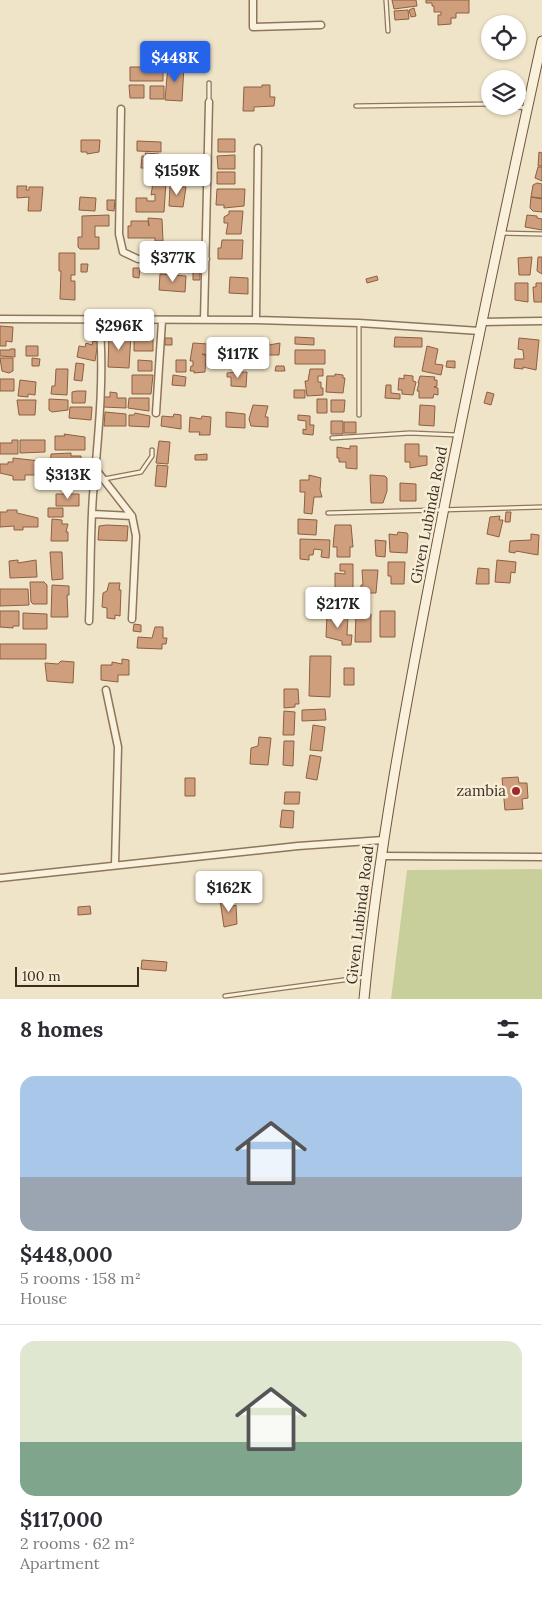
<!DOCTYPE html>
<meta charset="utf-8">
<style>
body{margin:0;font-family:Lora,serif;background:#f7f7f7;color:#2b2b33;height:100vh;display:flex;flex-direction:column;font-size:19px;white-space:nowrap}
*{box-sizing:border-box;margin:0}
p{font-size:16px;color:#7c7c81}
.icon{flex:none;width:28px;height:28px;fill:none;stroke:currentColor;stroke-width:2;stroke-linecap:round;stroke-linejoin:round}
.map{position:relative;height:999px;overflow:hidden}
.panel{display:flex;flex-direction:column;background:#fff;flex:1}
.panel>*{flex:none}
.tools{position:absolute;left:481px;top:15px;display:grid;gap:10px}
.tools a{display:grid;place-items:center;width:45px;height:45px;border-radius:50%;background:#fff;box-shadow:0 1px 4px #0004;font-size:25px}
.scale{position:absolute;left:15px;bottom:12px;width:124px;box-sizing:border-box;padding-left:5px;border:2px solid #3d2e20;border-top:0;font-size:14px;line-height:18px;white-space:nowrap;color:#3d2e20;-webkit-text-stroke:4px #f7eed8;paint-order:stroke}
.price{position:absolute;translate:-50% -42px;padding:0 11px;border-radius:5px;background:#fff;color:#222;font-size:16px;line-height:32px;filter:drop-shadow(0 1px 2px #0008)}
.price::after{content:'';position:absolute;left:50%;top:30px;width:15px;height:11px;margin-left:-8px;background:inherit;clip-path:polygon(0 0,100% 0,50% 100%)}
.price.active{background:#2563eb;color:#fff}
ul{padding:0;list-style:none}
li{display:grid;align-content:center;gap:10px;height:265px;padding:0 20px}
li+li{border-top:1px solid #e1e1e2}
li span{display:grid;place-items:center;height:155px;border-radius:15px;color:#555}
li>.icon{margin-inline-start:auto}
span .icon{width:90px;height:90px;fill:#fffc;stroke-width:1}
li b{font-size:21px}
h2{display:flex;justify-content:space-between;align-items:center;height:60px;padding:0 20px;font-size:21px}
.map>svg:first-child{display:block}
.green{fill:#c9cf9b}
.building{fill:#cf9f7d;stroke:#8d5f41}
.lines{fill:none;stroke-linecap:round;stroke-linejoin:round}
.lane-casing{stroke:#8d765c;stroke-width:5.5}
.street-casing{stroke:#8d765c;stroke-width:9}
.secondary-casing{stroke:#6f573f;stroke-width:11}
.lane{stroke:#faf1dc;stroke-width:3}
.street{stroke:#faf1dc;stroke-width:6}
.secondary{stroke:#faf1dc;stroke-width:9}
.poi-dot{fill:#9e2a2b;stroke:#f7eed8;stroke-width:2}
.labels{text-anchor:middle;stroke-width:5;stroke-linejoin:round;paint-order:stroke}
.street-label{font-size:15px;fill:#3d2e20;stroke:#f7eed8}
.poi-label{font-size:15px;fill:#3d2e20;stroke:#f7eed8;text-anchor:end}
</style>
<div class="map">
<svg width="542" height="999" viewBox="0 0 542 999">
<rect width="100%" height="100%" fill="#f0e4c8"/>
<path class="green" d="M542 869V999H391L407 870Z"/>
<path class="building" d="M392 0H416L417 6 394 9Z
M426 0H469V13H456V18H451V24L438 25V15H441V12H434V6H432V3H426Z
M414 8 416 16 411 17 409 10Z
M408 10 409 19 395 20 394 11Z
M168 65 184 66 182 101 165 100Z
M130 67H163V81H130Z
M129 85H144V98H130Z
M262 85H270V97H275L274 106 254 107V111H243L244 87H262Z
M150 86H164V99H150Z
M218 139H235V152H218Z
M81 140H100L99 152 87 154V152H81Z
M137 141 161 142V152L137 151Z
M539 152 542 153V166H538Z
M145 153 159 154 158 172H145V168H141L142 156H146Z
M235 155V169H218L217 156Z
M538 167H542V181L535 178Z
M217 172H235V184H217Z
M166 182 164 212H136V198H147V201H155V194L151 195 153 183Z
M537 183 542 184V198L531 197 533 185Z
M17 186H27L26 190H29V187H43L41 211H28L29 197 17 198Z
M170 186 186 187 183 207 169 206Z
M217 189H245L244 206 224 208V205H216Z
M80 197 96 198 95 211 79 210Z
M531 197 542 199V212L533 211 530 208Z
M107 200H115L114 211 107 210Z
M229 211H243L241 234H226L228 223H224V217L229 214Z
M109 215V226H95V237H99V249H80L78 247V237H82V216Z
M527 215 537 216V218L542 219V230L525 227Z
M148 218 162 219 163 241H155V238H128V226H131V221H148L149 226Z
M222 240H243L242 259H218V248H221Z
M59 253H75V275H71V281H75V300L60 299 61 271H59Z
M532 257 530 275H519L518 258Z
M538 257H542V274L537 271Z
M81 264H88L87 272H81Z
M133 268H140L139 278 133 277Z
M193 268H200V280H193Z
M160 274 186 276 185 292 159 290Z
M377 276 378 280 367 283 366 279Z
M230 277 248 278V294L229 293Z
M515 283H528V302L515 300Z
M536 283H542V302H534L533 287H536Z
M0 326 13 327 12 342 6 341V346H0Z
M134 333 153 334V351H134Z
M109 334 131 335 129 368 108 367Z
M295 337 314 338V345L295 344Z
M395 337 422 338V347H394Z
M165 338H172V345H165Z
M519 338 539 340 536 370 523 367V369L514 368 515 359H524L523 350 518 349Z
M93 341 98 342 95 361 77 357 79 346 85 347 86 343 92 345Z
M261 342H269V345L280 343 279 355H268V365L252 364 253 345H259Z
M193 343 208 344V355L202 354 206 356 205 372 194 373V371H190L191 366H193V361H190Z
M26 346H38V356H26Z
M427 346 438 349 435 364 443 365 441 375 422 371Z
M10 349H15V357L0 356V350H10Z
M295 350H325V364H295Z
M228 354 243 355V366H228Z
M0 358H13V371L9 373 2 371Z
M32 358 40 359 39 366H32Z
M138 360 152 361V371H138Z
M176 360H186V372H176Z
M447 361H455V368L446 367Z
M76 363 84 364 82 381 74 380Z
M276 366H284L285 371H275Z
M56 369H68L67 395 51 394 52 386H55Z
M310 369H323V376H318V382H321V388H323V395L307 396 305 381H308Z
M236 372H247L246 387 231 386V377H227V373Z
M335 374 343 375V378H345L343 393 326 392 327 376H335Z
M132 375H153L151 394H132Z
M173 375 186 377 185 386 172 385Z
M404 375 413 376V381L416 382 413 395 402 394V390H398L399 378 404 379Z
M420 376 435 377 434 380H437V386L434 387 438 388V395L434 394 433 398H419V391H417L419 383H418Z
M0 379H14V391H0Z
M20 380 36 382 35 395 28 394V397L18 396Z
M386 385H391V393L400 394V399L385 398Z
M294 390H305V398H294Z
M77 391H86L85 403H72V392Z
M110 392 117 393V398H126V408L103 407 104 397H110Z
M487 392 494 394 491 405 484 403Z
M129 398H149V411L128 408Z
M49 399 68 400V410L52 412 49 410Z
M317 399H327V413H317Z
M17 400H36L35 415H19Z
M331 400H345L344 412H331Z
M253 405 268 406 265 417H268V427L251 426 249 419Z
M420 405 435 406 434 426 419 425Z
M70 407H92L91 420 69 418Z
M105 412 126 414V426H104Z
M226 412 245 414V428L226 427Z
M135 413 150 416 149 427 129 426V415H134Z
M174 414 181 415V429L161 426 162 416 173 417Z
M298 415 310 416V425H314L313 435 303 434V429L306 430V421L298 420Z
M202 416 211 417 210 435H199L200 432H189L190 417 201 419Z
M331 421H343V434H331Z
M344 422H356V433H344Z
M64 434 85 437V450H55V436H65Z
M12 440H18V454H0V443H12Z
M20 440H45V452L20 453Z
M159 441 170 442 168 464 156 463Z
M405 444H419V456H427V465L410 468V462H405Z
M350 446H357V469L346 468V462H339V458H337V447L350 449Z
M71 453V456H81V469L50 468 51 454Z
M207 454V460H195V455Z
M13 458 40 461V475H25V480H13V476L0 473V464H8V462H13Z
M157 465 168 466 166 487 155 486Z
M52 473 77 474V484H52Z
M309 475 321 478 320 490 322 497H314L312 514 304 513 305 492H300V480H309Z
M370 475 385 476 387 478V491L383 503H371Z
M400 483 416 484V501H400Z
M56 494H79V506H56Z
M48 508H63V517H48Z
M7 510H17V513L38 518V527H23V530H14V526L0 527V512H7Z
M506 512H511L510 522H505Z
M500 516 499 520H503L499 537 487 534 490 517Z
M52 519 62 520V524H68L66 532H68V541H51Z
M298 519 317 520 316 535 298 534Z
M107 525 128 526 127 541 98 540 99 526Z
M335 525H351L353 547H350V557H337V547H333Z
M398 532 407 533 408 535 407 553 390 552 389 534 397 535Z
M531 534 539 535 538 555 516 551 515 553 509 552 510 541 531 540Z
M300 539 330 540 329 558 321 557 322 550 314 549 313 555H309V560L300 559Z
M375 540 386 541 385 557 376 556Z
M50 552H62L63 579 52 580Z
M18 560V563L36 560 37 577 10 578 9 561Z
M497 560 516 562 515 573 511 572 510 583 495 582Z
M388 562H405L404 584H391V576H388Z
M340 564H353V591L343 588V590H335V573L345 574V571H340Z
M478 568 489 569V584H476Z
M362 570H378L376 593H361V585H363Z
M30 582H44L47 585V604H33L31 602Z
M109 583H120L119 590H121L120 616 115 615V619L107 618V608L102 607 103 593 107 591Z
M52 585 69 586V595H67L68 617H51Z
M0 589H28L29 605 0 606Z
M0 611H19V626H13V628L0 627Z
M380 611H395V637H380Z
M23 613 47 614V629H23Z
M356 613 371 614V642H355Z
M327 614 348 615 347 635H352L351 645H342V641L326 637Z
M134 624 141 625V632L133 631Z
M155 627H163V638H167L166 644H162V649L137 648 138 637 152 638Z
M0 644H46V659H0Z
M310 656H331L330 697 309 696Z
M122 659 129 660V675H118V682L101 680V665H112V662L122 664Z
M61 661 74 662 73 683 47 681 45 663 58 664Z
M344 668H354V685H344Z
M284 689H298L299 704H295V707L284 708Z
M325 709 326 720 302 721V710Z
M284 711 295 712 294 735H283Z
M313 725 325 727 322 751 310 750Z
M259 737 271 738 268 765 250 764 251 748 258 746Z
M284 741H294L293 766 283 765Z
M310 755 321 757 317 780 306 778Z
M518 777 519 783H527L528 798 522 799 523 809 505 810 502 778Z
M185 778H195V796H185Z
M285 792H300L299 804H284Z
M282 810 294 811 293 828 280 827Z
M228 898 233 906 236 905 237 924 224 927 220 900Z
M90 906 91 914 78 915V907Z
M142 960 167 962 166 971 141 969Z"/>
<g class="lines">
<g class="lane-casing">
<path id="lane" d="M386 0 388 31
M209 83V102
M356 106 490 104
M511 106 525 108
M502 233 542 234
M359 415V324
M332 438 410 433 457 435
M104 479 141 472 152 456V450
M328 513 542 507
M225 996 366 977"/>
</g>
<g class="street-casing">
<path id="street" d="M253 0V27L321 25
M121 109 119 234 123 252 138 259H206
M0 319 256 320 359 323 480 331
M204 320 209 102
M256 320 258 148
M482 322 542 321
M156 413 162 321
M97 471 132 516 136 536 132 619
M93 514 132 516
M89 621C91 579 90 537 93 495 98 439 105 375 99 319
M106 690 118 747 115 865
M382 856 542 857
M0 878 298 846 383 840"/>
</g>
<g class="secondary-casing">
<path id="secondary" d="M364 999C378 853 405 708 433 564 467 389 504 215 542 41"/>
</g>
<use href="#lane" class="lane"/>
<use href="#street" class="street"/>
<use href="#secondary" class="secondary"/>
</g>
<circle class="poi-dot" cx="516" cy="791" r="5"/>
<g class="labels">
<g class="street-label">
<text transform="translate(429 515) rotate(-79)" y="5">Given Lubinda Road</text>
<text transform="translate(360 915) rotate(-83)" y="5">Given Lubinda Road</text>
</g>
<g class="poi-label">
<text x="506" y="796">zambia</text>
</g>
</g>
</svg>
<div class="tools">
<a><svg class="icon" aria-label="locate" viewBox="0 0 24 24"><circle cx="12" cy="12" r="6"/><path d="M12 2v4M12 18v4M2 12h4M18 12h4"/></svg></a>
<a><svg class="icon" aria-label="layers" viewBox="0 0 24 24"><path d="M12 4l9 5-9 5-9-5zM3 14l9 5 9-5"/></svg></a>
</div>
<div class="scale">100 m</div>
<b class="price active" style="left:175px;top:83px">$448K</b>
<b class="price" style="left:177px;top:196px">$159K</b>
<b class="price" style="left:173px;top:283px">$377K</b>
<b class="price" style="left:119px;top:351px">$296K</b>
<b class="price" style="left:238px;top:379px">$117K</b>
<b class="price" style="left:68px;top:500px">$313K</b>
<b class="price" style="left:338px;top:629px">$217K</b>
<b class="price" style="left:229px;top:913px">$162K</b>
</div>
<section class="panel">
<h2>8 homes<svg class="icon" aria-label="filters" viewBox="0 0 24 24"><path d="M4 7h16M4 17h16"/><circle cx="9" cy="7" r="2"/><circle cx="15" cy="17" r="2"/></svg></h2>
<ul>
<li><span style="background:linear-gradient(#a9c7e8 65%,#9aa5b1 0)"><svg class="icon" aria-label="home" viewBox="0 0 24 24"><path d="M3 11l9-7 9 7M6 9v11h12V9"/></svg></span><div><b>$448,000</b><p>5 rooms · 158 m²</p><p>House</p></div></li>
<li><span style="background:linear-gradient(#dfe7d0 65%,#7fa58c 0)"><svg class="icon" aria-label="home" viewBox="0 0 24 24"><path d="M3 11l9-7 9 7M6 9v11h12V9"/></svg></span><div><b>$117,000</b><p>2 rooms · 62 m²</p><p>Apartment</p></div></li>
</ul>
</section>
